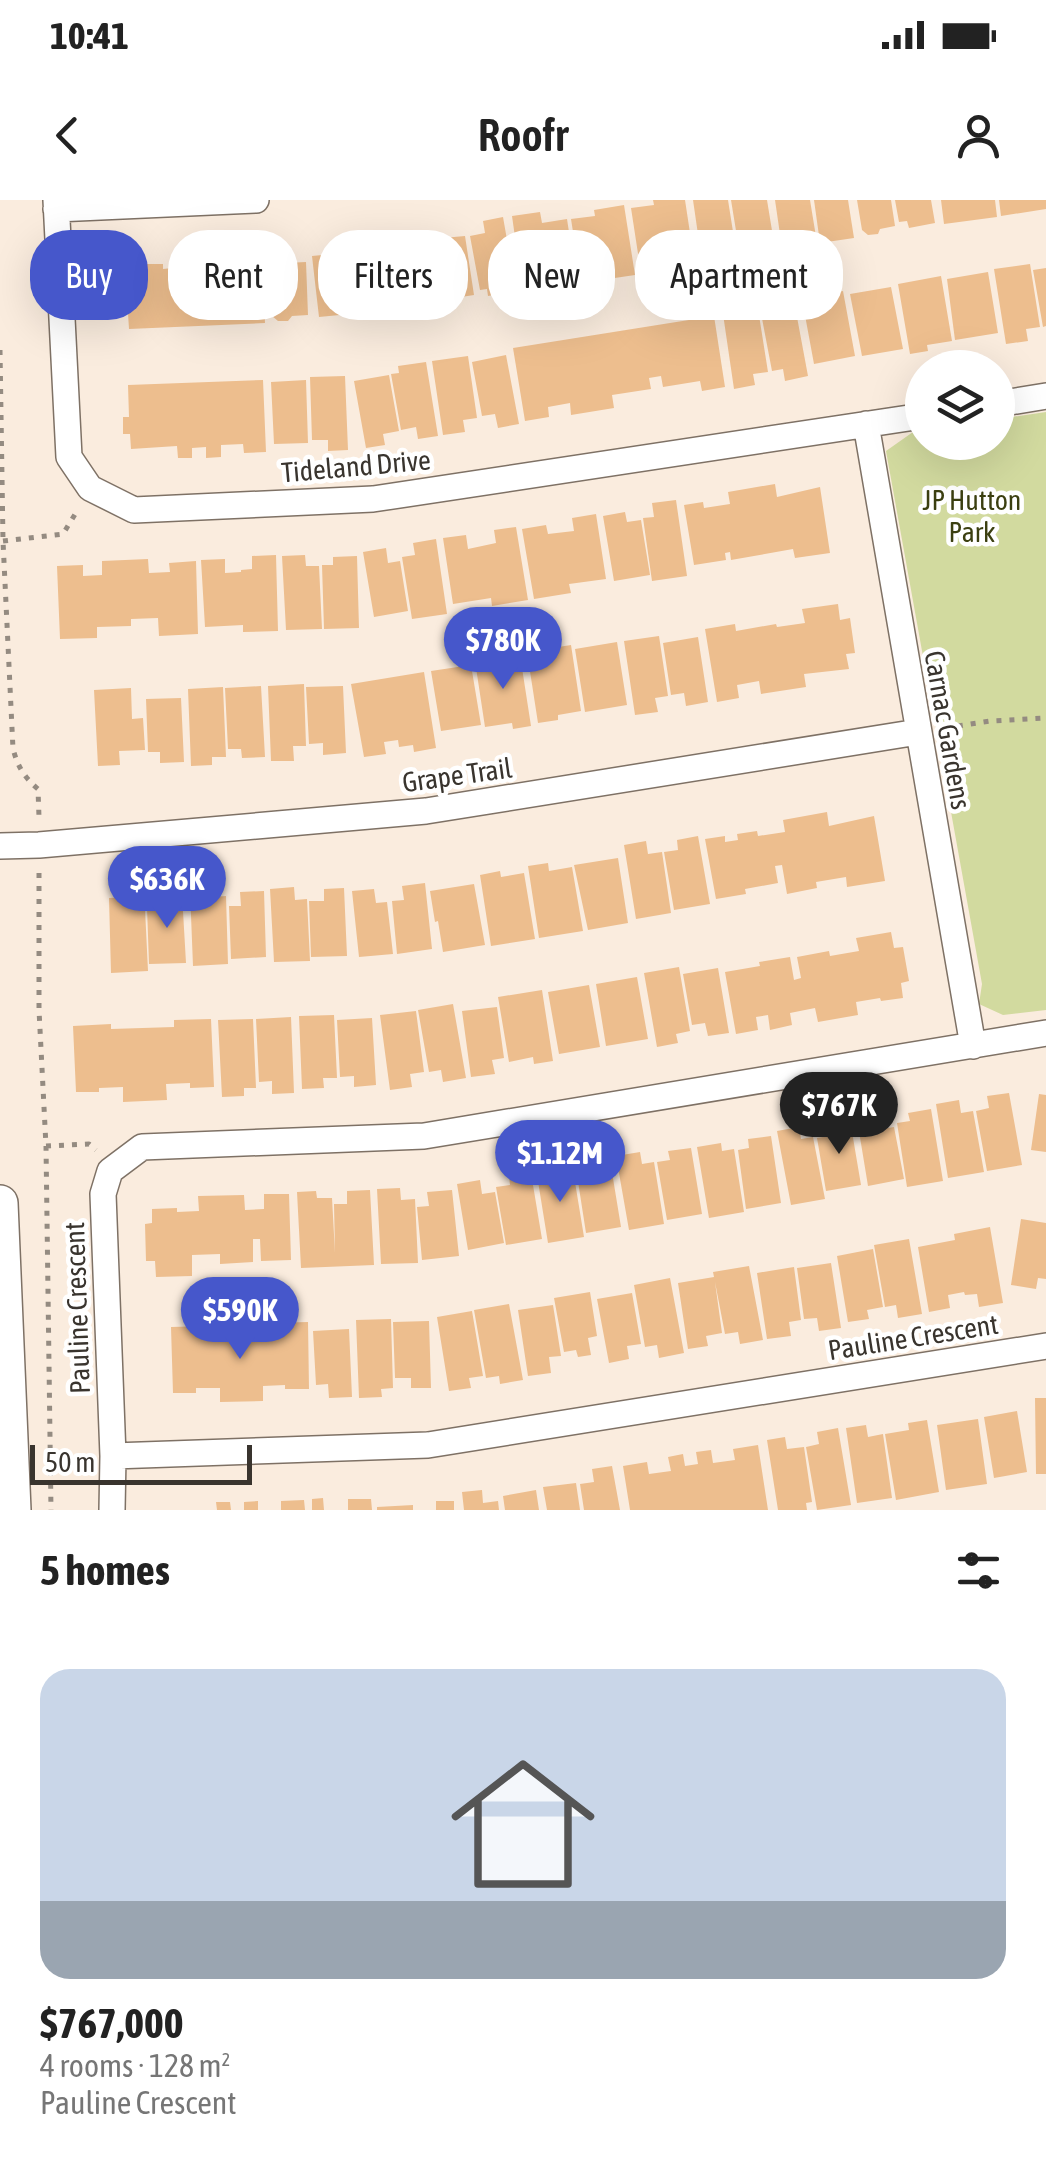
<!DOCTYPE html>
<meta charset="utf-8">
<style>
body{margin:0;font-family:"Asap Condensed",sans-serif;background:#f6f6f6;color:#222;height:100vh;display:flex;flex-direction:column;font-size:38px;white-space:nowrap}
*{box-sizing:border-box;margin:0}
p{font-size:32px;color:#767676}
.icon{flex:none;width:55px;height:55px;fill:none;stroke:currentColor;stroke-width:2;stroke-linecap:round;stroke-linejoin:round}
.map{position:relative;height:1310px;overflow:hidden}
.drawer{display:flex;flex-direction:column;background:#fff;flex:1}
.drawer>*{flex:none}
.top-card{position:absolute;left:30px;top:30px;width:988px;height:90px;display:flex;gap:20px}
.fabs{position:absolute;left:905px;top:150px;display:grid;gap:20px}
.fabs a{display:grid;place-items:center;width:110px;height:110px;border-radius:50%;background:#fff;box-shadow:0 10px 40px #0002;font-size:50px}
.scale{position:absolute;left:30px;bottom:25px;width:222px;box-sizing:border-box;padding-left:10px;border:5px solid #39342e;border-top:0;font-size:28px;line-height:35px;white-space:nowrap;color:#39342e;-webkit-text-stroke:8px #fff;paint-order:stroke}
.price{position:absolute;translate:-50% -85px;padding:0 22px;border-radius:35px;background:#4657cb;color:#fff;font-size:32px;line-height:65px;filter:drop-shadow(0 2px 5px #0008)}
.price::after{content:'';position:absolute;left:50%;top:60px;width:30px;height:22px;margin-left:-15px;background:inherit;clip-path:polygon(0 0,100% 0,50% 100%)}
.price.current{background:#222;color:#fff}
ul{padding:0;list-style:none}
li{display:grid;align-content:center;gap:20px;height:530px;padding:0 40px}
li+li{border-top:2px solid #e0e0e0}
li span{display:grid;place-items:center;height:310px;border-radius:30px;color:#555}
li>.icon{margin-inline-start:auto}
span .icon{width:180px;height:180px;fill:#fffc;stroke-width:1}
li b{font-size:42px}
h2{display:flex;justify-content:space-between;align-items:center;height:120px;padding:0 40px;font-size:42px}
.chip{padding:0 35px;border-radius:40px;background:#fff;box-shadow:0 10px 40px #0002;font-size:35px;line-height:90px}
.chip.current{background:#4657cb;color:#fff}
.status{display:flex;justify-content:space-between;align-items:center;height:70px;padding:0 50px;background:#fff;direction:ltr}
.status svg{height:28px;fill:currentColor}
header{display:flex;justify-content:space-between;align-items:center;height:130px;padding:0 40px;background:#fff;font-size:45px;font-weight:600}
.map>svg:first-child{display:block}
.green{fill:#d2da9f}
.building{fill:#edbe8e}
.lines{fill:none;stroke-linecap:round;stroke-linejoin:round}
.minor-casing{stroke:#7e7165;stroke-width:28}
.secondary-casing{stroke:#7e7165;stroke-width:38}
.path{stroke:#948b81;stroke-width:5;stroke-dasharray:5 8;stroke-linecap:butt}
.minor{stroke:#fff;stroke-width:25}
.secondary{stroke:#fff;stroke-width:35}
.labels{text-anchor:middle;stroke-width:9;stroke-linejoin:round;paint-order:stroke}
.street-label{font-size:28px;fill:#39342e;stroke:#fff}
.park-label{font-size:28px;fill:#3b3f10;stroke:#fff}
</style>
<div class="status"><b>10:41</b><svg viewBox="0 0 49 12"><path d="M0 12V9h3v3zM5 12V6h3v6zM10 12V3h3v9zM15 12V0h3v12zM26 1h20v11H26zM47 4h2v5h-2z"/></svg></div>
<header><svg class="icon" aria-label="back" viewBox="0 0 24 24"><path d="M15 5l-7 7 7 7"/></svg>Roofr<svg class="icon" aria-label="person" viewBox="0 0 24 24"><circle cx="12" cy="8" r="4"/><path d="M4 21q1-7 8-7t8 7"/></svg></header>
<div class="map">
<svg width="1046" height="1310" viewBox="0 0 1046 1310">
<rect width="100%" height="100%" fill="#faecde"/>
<path class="green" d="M1046 212V810L1003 815 979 804 982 784 886 251 913 232 922 230V242H998V219Z"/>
<path class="building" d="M653 0H685L695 66 641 73 631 8 654 5Z
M693 0H728L737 57 702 62Z
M731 0H767L775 49 748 53V48L739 49Z
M775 0H810L817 43 782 48Z
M814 0H848L854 38 820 43Z
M857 0H891L895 26 880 29 878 34 868 35 862 30Z
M895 0H931L935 23 909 28 907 21 899 22Z
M941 0H995L997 17 944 24Z
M999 0H1046V9L1001 16Z
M624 5 635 75 581 83 571 19 595 16 594 10Z
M540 12 542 23 567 19 577 85 523 93 512 16Z
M503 17 516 91 488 96 487 89 480 90 470 36 485 33 483 21Z
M465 36 474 95 442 100 432 39Z
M426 39 435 101 403 105 394 47Z
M372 46 373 50 386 48 395 104 381 106 377 111 367 113 360 108 351 49Z
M262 50 265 123 129 129 127 98H121L120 80H126L125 64H163V69L173 68V52L215 51V68L225 67V61L239 60 238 51Z
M343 53 350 114 319 117 312 56Z
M269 57H284L285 63 306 62 308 115 292 116 288 121H278L272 116Z
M1030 64 1040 127 1026 129 1028 141 1006 144 994 69Z
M1046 68V126L1043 127 1033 70Z
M988 72 998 133 955 140 947 79Z
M941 76 952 141 927 145 928 151 910 154 898 84Z
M891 87 903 149 862 156 850 94Z
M843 91 855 156 814 164 802 99Z
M794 101 808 176 785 181 783 169 772 171 760 108Z
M758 109 768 172 753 174 755 185 734 189 723 114Z
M714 116 725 187 702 191 700 181 663 187 661 176 649 178 651 189 612 195 614 208 571 215 570 203 548 207 549 217 525 221 513 148Z
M506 155 519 224 498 228 495 214 482 216 472 162Z
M468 156 477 218 463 220 465 232 443 235 432 161Z
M426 162 438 236 418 239 416 227 401 230 391 174 399 173 398 166Z
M389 175 399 231 383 234 385 245 366 248 354 181Z
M345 176 348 250 328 251V240H312L310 177Z
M263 180 266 252 244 253 243 244 221 245V257L206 258V247L192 248V258H178L177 246 131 249 130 234H123V217H129L128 185Z
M306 180 308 243 274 244 271 182Z
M775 284 777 297 820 287 830 353 795 358 793 349 731 360 730 352 725 353 726 360 694 365 684 305 703 302 704 308 730 304 728 292Z
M676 300 687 376 652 381 643 318 654 317 652 303Z
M625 312 627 322 641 320 650 375 614 381 603 316Z
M596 314 606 379 569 384 571 393 534 399 522 329 546 325 548 334 574 331 572 318Z
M516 327 528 400 492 406 491 398 453 404 443 338 466 335 468 349 496 343 494 330Z
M436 339 447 414 412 419 402 357 415 355 413 343Z
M386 348 388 363 400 361 408 411 374 417 363 352Z
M276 355 278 431 243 432V425L205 427 201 360 225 359V373L241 372V370L252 369V356Z
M305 355 306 366H319L322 429 286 430 282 356Z
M357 356 359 428 324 429 322 365H333V357Z
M148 359 149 373 170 372 169 363 196 361 198 434 159 436 158 418 131 419V426L97 427V438L60 439 57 366 83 365V376L102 375V361Z
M838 404 840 420 850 418 855 453 846 454 849 469 804 474 806 487 761 494 759 481 737 485 739 498 717 502 705 429 735 424 736 431 776 424 777 427 805 423 802 409Z
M659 436 668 496 655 498 658 512 635 515 624 441Z
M698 437 708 502 686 506 684 493 671 495 663 443Z
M617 442 627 505 585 512 575 449Z
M571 445 581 511 558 515V520L538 523 527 452Z
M520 455 531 526 513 529 512 523 485 527 475 461Z
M471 465 481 525 441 531 431 471Z
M424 472 436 548 414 552 413 545 399 547 398 540 384 542 386 554 364 557 351 484Z
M304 484 306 546H293L294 561H271L268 486Z
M261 486 265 557 242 558 241 549H228L225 488Z
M343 486 346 553 323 555V543L309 544 306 487Z
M223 487 226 557H212V565L191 566 188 489Z
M131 488 132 519 143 518 145 550 119 551 120 565 98 566 94 490Z
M181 498 184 562 160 563V552H148L146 499Z
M827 612 829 626 874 616 885 681 847 687 846 677 816 682 817 688 787 694 782 665 775 666 778 683 745 689 746 694 716 699 705 639 725 636V642L738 640 737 634 757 631 758 636 785 632 783 620Z
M698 636 710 704 674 710 664 652 678 650 677 640Z
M646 641 648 654 662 652 671 713 636 719 624 645Z
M618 658 628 723 588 730 574 665Z
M548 663 549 671 572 667 583 731 539 738 528 666Z
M500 671 501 677 524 673 535 739 491 746 480 675Z
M425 683 432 749 397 754 392 701 404 700 402 686Z
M474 684 485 745 443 752 438 721 435 722 430 691Z
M294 687 295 700 307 699 310 761 274 762 270 689Z
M344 688 347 756 311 757 309 701H324V689Z
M213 689V697L226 696 228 764 193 766 190 690Z
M374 689 376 703 387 702 393 754 359 757 352 691Z
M264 691 266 757 231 759 229 706H241L240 692Z
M182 694 186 763 149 764 147 707H161L160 695Z
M132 697 133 709H145L148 771 111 773 109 698Z
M891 732 894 748 903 747 909 781 901 783 903 798 881 801 880 798 856 802 858 815 818 822 815 808 790 813 792 825 770 830 768 815 756 817 758 830 736 834 725 772 760 766 759 762 790 757 794 780 801 778 797 757 829 751 830 756 859 751 856 738Z
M679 767 690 831 676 834 678 843 657 847 644 773Z
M718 768 729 833 708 836 705 823 692 825 683 774Z
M637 777 648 839 606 846 596 784Z
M589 785 600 847 559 854 548 792Z
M542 790 553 861 534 864 533 857 509 862 498 797Z
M453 804 466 878 443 882 441 870 429 872 418 810Z
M497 807 504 858 492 860 495 874 471 877 462 811Z
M416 811 424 872 410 874 412 887 390 890 380 815Z
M334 815 337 878H323L324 888 302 889 299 816Z
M291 817 294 893 272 894V881L259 882 256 819Z
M372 818 376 885 354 887V876L340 877 337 820Z
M211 819 214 887 190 888V883L166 884 167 900 123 902V887L99 888V892H76L73 826 111 824V829L174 827V820Z
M253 819 256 888H244V896L222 897 218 820Z
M1009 893 1022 965 987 971 976 911 989 908 987 896Z
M1039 894 1046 895V952L1031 950Z
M959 900 961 913 973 911 984 972 948 978 936 904Z
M931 909 943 981 907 987 897 923 910 921 908 913Z
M880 914 882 929 894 927 904 979 868 986 857 919Z
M850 920 861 985 826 991 817 938 829 936 827 923Z
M799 927 801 939 813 937 825 999 791 1005 777 931Z
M771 936 781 1003 746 1009 738 950 749 948 748 939Z
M721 943 722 951 734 949 744 1012 709 1018 697 947Z
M691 948 702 1014 667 1020 657 962 670 960 668 951Z
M640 952 642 964 654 962 664 1024 629 1030 616 956Z
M610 960 621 1027 586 1033 577 975 589 972 588 964Z
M559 965 561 978 574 976 584 1037 548 1043 536 969Z
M531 973 542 1039 506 1045 496 987 510 985 509 976Z
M480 980 482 994 495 992 504 1043 468 1050 457 984Z
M400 988 401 1000 415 999 418 1063 381 1064 377 989Z
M370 990 374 1065 301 1068 297 992 316 991 317 998H332L335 1053 334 1004H347V991Z
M452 990 459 1056 422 1060 417 1007 429 1006 427 992Z
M264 994H289L291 1060 261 1061 260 1039H253V1062L220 1064V1054L192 1055V1076L156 1077 155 1061H146L145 1024 152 1023V1009L177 1008V1012L199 1011 198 996 244 995 245 1010 264 1009Z
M1021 1019 1046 1023V1079L1038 1078 1036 1089 1011 1085Z
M990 1027 1003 1103 979 1107 977 1094 965 1095 964 1092 948 1095 950 1108 929 1112 918 1047 955 1040 954 1034Z
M909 1039 922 1114 898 1118 896 1105 885 1107 874 1045Z
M873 1049 883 1107 867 1110 869 1119 848 1122 837 1056Z
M831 1063 841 1128 819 1131 817 1118 804 1119 797 1068Z
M749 1066 763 1140 740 1144 738 1132 725 1134 715 1082 722 1133 706 1136 708 1146 688 1149 678 1083 714 1077 713 1072Z
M794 1067 801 1120 789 1122 791 1136 767 1139 757 1073Z
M670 1078 684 1153 659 1158 657 1145 645 1147 634 1085Z
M590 1092 597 1136 588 1138 591 1155 578 1157 576 1150 564 1152 554 1098Z
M632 1093 641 1144 627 1146 629 1159 609 1163 597 1099Z
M509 1104 523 1180 500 1184 499 1176 486 1178 474 1110Z
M553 1105 561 1156 549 1157 551 1173 528 1176 518 1110Z
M472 1111 483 1176 469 1178 471 1188 449 1191 437 1117Z
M391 1119 393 1188 381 1189 382 1197 359 1198 356 1120Z
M429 1121 431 1188H411V1178H395L393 1122Z
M308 1122 309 1189H285V1185L263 1186V1201L220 1202V1188H196V1193H173L171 1127 208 1126 209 1136H241L242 1139H271V1123Z
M349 1129 352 1197 329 1198 328 1184 316 1185 313 1131Z
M1035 1198H1046V1274H1036Z
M1017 1211 1027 1272 994 1278 984 1217Z
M978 1219 987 1284 946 1290 937 1225Z
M927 1220 939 1292 896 1300 885 1234 909 1230 908 1223Z
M866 1225 868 1237 883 1234 892 1298 857 1303 846 1228Z
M838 1228 851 1305 817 1310 806 1247 819 1244 817 1232Z
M785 1237 787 1249 804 1247 812 1302 806 1303 807 1310H778L767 1240Z
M758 1245 768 1310H630L623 1266 647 1262 649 1274 671 1271 668 1257 683 1254 685 1266 698 1264 696 1252 711 1250 713 1263 735 1260 733 1249Z
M612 1266 620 1310H584L580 1284 594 1282 592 1269Z
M576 1283 580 1310H547L543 1287Z
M482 1290 483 1303 498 1301 499 1310H464L462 1292Z
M536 1290 539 1310H505L503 1296Z
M323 1298 324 1310H312V1299Z
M348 1299H371L372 1310H348Z
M304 1300 305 1310H281V1301Z
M258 1301V1310H244V1302Z
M436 1301H454V1310H436Z
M216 1302H230L231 1310H217Z
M413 1305V1310H377V1307Z"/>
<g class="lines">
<g class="minor-casing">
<path id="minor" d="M56 0 69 257 90 288 134 310 373 299 922 216
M56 9 256 0
M998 204 1046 196
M866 224 973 846
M0 646 39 645 426 611 918 532
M113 1256 428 1245 1046 1146
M112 1310 113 1256 103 994 110 971 142 947 424 936 1046 833"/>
</g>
<g class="secondary-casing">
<path id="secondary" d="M0 1003 13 1310"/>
</g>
<path class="path" d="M0 150 3 341 13 549C18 567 24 577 38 589L39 617
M3 341 63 334 77 311
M945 528 990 521 1046 518
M39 673V810L46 946 51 1310
M46 946 89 944 96 950"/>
<use href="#minor" class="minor"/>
<use href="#secondary" class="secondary"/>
</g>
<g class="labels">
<g class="street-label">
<text transform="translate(356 266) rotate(-5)" y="10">Tideland Drive</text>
<text transform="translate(948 530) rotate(80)" y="10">Carnac Gardens</text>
<text transform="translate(457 575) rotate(-8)" y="10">Grape Trail</text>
<text transform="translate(77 1108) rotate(-92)" y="10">Pauline Crescent</text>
<text transform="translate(913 1137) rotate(-9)" y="10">Pauline Crescent</text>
</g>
<g class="park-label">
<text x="972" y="310">JP Hutton<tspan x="972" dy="32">Park</tspan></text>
</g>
</g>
</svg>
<div class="fabs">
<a><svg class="icon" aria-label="layers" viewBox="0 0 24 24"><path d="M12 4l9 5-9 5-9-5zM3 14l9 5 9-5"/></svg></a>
</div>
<div class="scale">50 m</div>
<b class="price" style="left:503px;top:492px">$780K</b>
<b class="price" style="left:167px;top:731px">$636K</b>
<b class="price current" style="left:839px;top:957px">$767K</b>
<b class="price" style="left:560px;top:1005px">$1.12M</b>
<b class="price" style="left:240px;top:1162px">$590K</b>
<div class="top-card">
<a class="chip current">Buy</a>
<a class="chip">Rent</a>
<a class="chip">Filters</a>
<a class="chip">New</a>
<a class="chip">Apartment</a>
</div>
</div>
<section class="drawer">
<h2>5 homes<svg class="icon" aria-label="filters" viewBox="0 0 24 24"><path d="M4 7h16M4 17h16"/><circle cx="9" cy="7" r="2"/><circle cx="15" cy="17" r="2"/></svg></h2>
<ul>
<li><span style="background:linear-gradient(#c9d6e8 75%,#9aa5b1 0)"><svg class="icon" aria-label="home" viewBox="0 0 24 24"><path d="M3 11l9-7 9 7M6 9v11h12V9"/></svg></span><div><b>$767,000</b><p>4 rooms · 128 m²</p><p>Pauline Crescent</p></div></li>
</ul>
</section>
